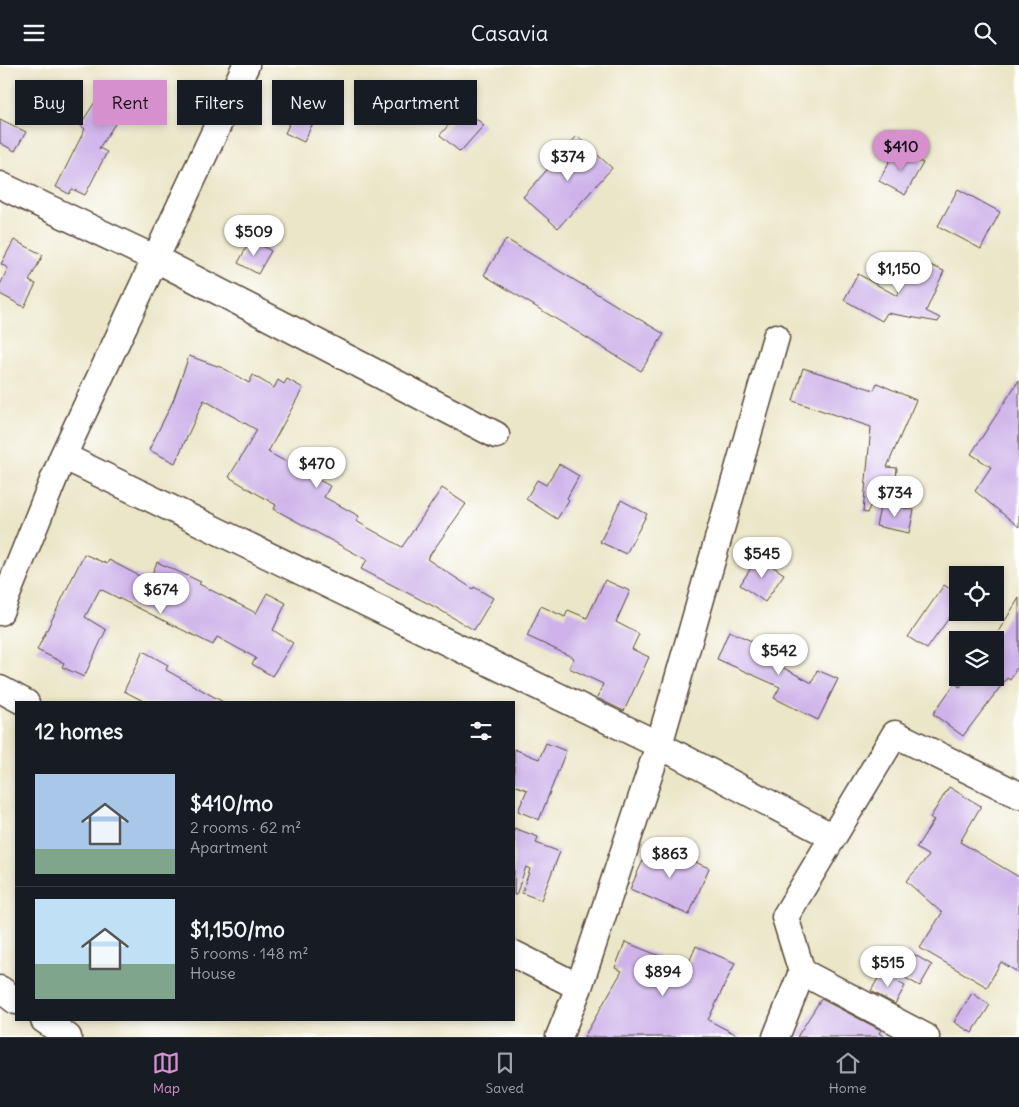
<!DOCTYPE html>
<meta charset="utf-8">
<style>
body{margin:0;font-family:Delius,sans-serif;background:#242831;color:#f1f3f6;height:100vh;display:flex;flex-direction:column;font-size:19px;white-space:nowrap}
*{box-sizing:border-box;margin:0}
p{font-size:16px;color:#9ea1a6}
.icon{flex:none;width:28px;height:28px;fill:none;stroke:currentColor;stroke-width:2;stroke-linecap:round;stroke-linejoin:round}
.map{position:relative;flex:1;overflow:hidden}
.details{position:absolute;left:15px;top:636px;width:500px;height:320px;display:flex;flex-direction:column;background:#171b24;border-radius:0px;box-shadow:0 2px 8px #0003}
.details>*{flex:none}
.guide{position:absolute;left:15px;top:15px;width:500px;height:45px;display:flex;gap:10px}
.buttons{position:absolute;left:949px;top:501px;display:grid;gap:10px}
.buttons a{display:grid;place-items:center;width:55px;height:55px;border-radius:0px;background:#171b24;box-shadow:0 2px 8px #0003;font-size:25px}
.price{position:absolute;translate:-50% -42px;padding:0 11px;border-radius:18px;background:#fff;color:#222;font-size:16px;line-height:32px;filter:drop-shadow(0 1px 2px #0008)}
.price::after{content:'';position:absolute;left:50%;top:30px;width:15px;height:11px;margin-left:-8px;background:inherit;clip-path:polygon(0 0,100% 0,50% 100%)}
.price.current{background:#d690ce;color:#111}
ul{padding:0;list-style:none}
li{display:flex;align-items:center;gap:15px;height:125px;padding:0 20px}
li+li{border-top:1px solid #363941}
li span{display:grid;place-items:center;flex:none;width:140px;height:100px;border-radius:0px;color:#555}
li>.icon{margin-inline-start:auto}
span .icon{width:60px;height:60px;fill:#fffc;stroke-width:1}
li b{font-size:21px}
h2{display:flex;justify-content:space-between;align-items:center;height:60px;padding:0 20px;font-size:21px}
.tag{padding:0 18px;border-radius:0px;background:#171b24;box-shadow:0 2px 8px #0003;font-size:18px;line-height:45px}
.tag.current{background:#d690ce;color:#111}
header{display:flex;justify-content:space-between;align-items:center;height:65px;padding:0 20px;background:#171b24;font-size:22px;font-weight:600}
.dock{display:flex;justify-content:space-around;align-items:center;height:70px;border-top:1px solid #363941;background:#171b24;font-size:14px;color:#9ea1a6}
.dock a{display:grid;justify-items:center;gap:2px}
.dock .current{color:#d690ce}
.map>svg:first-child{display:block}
.building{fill:#ceb2e9}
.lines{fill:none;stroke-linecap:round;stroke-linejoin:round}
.street-casing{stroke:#554638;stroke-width:29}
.street{stroke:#fff;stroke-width:26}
</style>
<header><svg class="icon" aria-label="menu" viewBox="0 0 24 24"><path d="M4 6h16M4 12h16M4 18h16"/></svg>Casavia<svg class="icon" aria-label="search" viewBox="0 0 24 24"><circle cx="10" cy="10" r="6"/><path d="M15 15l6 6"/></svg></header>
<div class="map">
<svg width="1019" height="972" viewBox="0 0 1019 972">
<rect width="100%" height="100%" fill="#fff"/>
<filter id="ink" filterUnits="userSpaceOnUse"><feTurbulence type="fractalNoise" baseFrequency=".02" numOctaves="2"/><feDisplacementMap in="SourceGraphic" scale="10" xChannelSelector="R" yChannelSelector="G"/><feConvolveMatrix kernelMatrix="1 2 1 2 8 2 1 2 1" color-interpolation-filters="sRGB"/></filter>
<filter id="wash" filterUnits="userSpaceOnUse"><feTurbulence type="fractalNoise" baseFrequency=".0096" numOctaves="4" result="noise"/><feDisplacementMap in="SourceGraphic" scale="20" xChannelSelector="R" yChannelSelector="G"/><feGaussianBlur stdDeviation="1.12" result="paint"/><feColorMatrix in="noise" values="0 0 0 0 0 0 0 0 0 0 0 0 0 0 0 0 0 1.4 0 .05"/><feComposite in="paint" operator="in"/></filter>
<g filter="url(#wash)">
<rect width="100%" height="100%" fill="#ebe6c8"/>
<g id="blocks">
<path class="building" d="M97 34 121 50 99 83 107 87 85 130 72 124 69 129 56 122 85 64 80 60Z
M299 38 318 47 304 77 285 68Z
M463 43 484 60 460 87 440 70Z
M0 54 26 67 15 86 0 78Z
M577 71 612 103 558 163 523 132Z
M896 84 923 98 905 130 879 116Z
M958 124 1000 147 981 184 938 161Z
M251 174 271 186 258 209 238 198Z
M506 174 664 269 641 306 484 210Z
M14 175 43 190 29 216 36 219 24 242 0 229V220L8 203 1 199Z
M914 193 944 206 926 246 940 253 938 257 887 248 882 256 844 235 858 209 897 231Z
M189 291 223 303 249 318 253 310 274 323 278 315 284 319 287 314 303 323 268 387 330 421 324 432 359 451 356 456 402 482 442 423 466 439 427 494 473 524 474 522 493 533 474 565 435 542 361 504 367 495 274 444 276 440 229 412 257 365 204 335 175 398 149 385 173 336Z
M803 303 874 325 877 318 916 335 887 402 897 403 895 425 878 423 867 448 863 447 871 362 793 336Z
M1019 315V462L975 426 991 402 971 389Z
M559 399 579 411 567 433 569 435 557 454 526 434 537 415 546 420Z
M621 435 647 449 626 489 600 477Z
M881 438 914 445 909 468 876 461Z
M84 489 107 499 109 495 149 516 157 497 201 517 199 519 256 548 267 528 286 538 273 565 293 578 272 611 252 599 256 593 217 572 213 580 100 524 85 552 106 565 84 612 62 602 64 598 37 585Z
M758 492 784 509 765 537 740 520Z
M605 515 630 526 616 557 639 569 632 584 649 592 624 646 597 633 603 619 569 603 574 593 527 571 541 541 565 552 568 545 587 553Z
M944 520 958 529V540L927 584 908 572Z
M1019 533V599L1010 615 1007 613 963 671 933 649 955 618 960 622 967 612H995V575H993Z
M729 566 763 581 759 590 812 618 817 605 838 614 818 655 774 633 780 622 717 594Z
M143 586 168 600 166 605 225 638H147L124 626Z
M546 678 566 686 539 755 518 746 527 725 514 720V684L539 694Z
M949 722 981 741 960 777 1019 812V908L1001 897 987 922 920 883 942 848 906 816 929 791 916 783 934 755 930 753Z
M514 763 538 772 536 778 560 787 541 835 522 828 530 804 526 802 516 830H514Z
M651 778 709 803 689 850 630 824Z
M625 877 687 902 696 881 735 898 708 955 741 972H584L622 906 615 903Z
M908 886 932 900 920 921 896 908Z
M881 908 905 921 895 939 871 926Z
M972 928 990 940 972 968 954 957Z
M821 934 881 965 879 968 885 972H797Z"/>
</g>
</g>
<g filter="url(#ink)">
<use href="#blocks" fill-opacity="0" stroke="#554638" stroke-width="1"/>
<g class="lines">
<g class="street-casing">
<path id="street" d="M0 120 156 194 496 370
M63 391 659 680 833 772
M0 547 63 391 246 0
M0 624 26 638
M514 889 579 922
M802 907 926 972
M0 924 16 936
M44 955 68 972
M559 972 579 922 659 680 776 272
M776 972 802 907 785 852 895 669 1019 730"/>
</g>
<use href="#street" class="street"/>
</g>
</g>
</svg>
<div class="buttons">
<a><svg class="icon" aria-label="locate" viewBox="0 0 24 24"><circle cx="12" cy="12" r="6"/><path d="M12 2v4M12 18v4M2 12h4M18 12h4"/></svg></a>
<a><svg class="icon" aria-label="layers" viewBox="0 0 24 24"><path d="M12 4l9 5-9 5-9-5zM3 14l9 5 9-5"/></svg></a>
</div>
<b class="price current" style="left:901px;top:107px">$410</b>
<b class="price" style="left:568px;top:117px">$374</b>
<b class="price" style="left:254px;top:192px">$509</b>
<b class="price" style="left:899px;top:229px">$1,150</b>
<b class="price" style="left:317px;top:424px">$470</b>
<b class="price" style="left:895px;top:453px">$734</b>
<b class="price" style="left:762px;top:514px">$545</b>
<b class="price" style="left:161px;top:550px">$674</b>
<b class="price" style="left:779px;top:611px">$542</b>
<b class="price" style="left:670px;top:814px">$863</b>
<b class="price" style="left:888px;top:923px">$515</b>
<b class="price" style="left:663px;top:932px">$894</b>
<div class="guide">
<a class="tag">Buy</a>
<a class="tag current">Rent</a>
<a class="tag">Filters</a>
<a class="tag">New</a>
<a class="tag">Apartment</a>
</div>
<section class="details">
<h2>12 homes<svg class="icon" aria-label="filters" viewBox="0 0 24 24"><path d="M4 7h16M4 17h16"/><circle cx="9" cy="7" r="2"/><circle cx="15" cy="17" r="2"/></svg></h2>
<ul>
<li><span style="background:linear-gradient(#a9c7e8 75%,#7fa58c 0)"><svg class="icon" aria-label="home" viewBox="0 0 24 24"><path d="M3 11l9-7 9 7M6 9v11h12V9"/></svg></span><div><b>$410/mo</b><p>2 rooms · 62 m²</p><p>Apartment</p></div></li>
<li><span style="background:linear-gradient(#bfe0f5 65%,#7fa58c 0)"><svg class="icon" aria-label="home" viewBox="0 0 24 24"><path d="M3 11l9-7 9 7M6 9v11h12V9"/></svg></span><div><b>$1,150/mo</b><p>5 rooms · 148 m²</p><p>House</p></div></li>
</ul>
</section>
</div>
<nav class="dock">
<a class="current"><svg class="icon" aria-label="map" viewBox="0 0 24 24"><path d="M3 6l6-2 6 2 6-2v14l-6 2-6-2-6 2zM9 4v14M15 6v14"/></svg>Map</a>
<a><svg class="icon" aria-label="saved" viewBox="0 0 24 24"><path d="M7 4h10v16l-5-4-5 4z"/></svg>Saved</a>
<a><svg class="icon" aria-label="home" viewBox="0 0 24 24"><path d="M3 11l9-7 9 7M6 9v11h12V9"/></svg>Home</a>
</nav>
